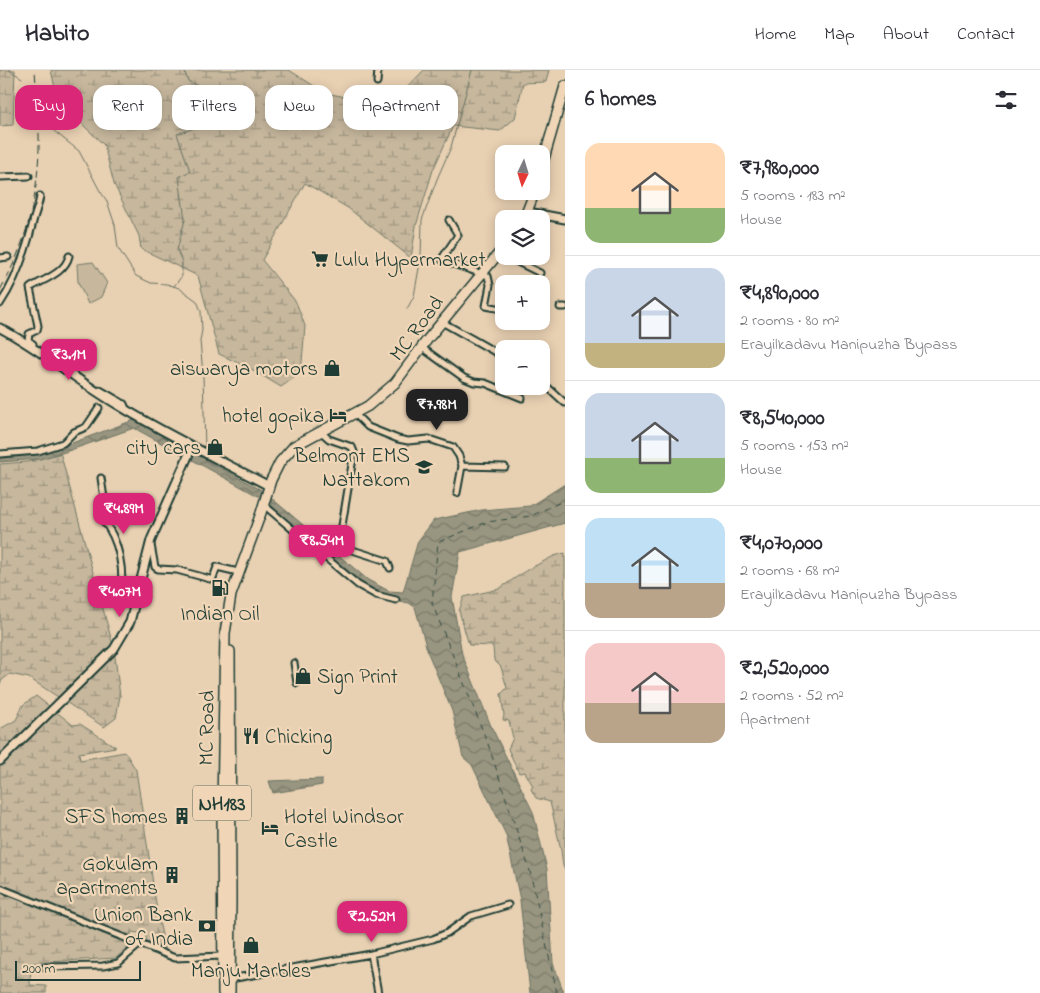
<!DOCTYPE html>
<meta charset="utf-8">
<style>
body{margin:0;font-family:"Indie Flower",sans-serif;background:#f7f7f7;color:#2b2b33;height:100vh;display:flex;flex-direction:column;font-size:19px;white-space:nowrap}
*{box-sizing:border-box;margin:0}
p{font-size:16px;color:#7c7c81}
.icon{flex:none;width:28px;height:28px;fill:none;stroke:currentColor;stroke-width:2;stroke-linecap:round;stroke-linejoin:round}
.map{position:relative;flex:1;overflow:hidden}
.sheet{display:flex;flex-direction:column;background:#fff;width:475px}
.sheet>*{flex:none}
.top-card{position:absolute;left:15px;top:15px;width:475px;height:45px;display:flex;gap:10px}
.needle{width:32px;rotate:184deg}
.controls{position:absolute;left:495px;top:75px;display:grid;gap:10px}
.controls a{display:grid;place-items:center;width:55px;height:55px;border-radius:10px;background:#fff;box-shadow:0 2px 12px #0003;font-size:25px}
.scale{position:absolute;left:15px;bottom:12px;width:126px;box-sizing:border-box;padding-left:5px;border:2px solid #1f3d34;border-top:0;font-size:14px;line-height:18px;white-space:nowrap;color:#1f3d34;-webkit-text-stroke:4px #f0d6b7;paint-order:stroke}
.price{position:absolute;translate:-50% -42px;padding:0 11px;border-radius:10px;background:#db2777;color:#fff;font-size:16px;line-height:32px;filter:drop-shadow(0 1px 2px #0008)}
.price::after{content:'';position:absolute;left:50%;top:30px;width:15px;height:11px;margin-left:-8px;background:inherit;clip-path:polygon(0 0,100% 0,50% 100%)}
.price.selected{background:#222;color:#fff}
ul{padding:0;list-style:none}
li{display:flex;align-items:center;gap:15px;height:125px;padding:0 20px}
li+li{border-top:1px solid #e1e1e2}
li span{display:grid;place-items:center;flex:none;width:140px;height:100px;border-radius:15px;color:#555}
li>.icon{margin-inline-start:auto}
span .icon{width:60px;height:60px;fill:#fffc;stroke-width:1}
li b{font-size:21px}
h2{display:flex;justify-content:space-between;align-items:center;height:60px;padding:0 20px;font-size:21px}
.pill{padding:0 18px;border-radius:15px;background:#fff;box-shadow:0 2px 12px #0003;font-size:18px;line-height:45px}
.pill.selected{background:#db2777;color:#fff}
header{display:flex;align-items:center;gap:30px;box-sizing:border-box;height:70px;padding:0 25px;background:#fff;border-bottom:1px solid #e1e1e2}
header strong{font-size:24px}
nav{display:flex;gap:28px;margin-inline-start:auto;font-size:18px}
main{display:flex;flex:1;min-height:0}
.map>svg:first-child{display:block}
.wetland{fill:url(#wetland-marsh);stroke:#727a68}
.green{fill:#c6b79d;stroke:#727a68}
.water{fill:url(#water-waves);stroke:#687262}
.lines{fill:none;stroke-linecap:round;stroke-linejoin:round}
.stream{stroke:#687262;stroke-width:1}
.ferry{stroke:#314a3f;stroke-width:1;stroke-dasharray:6 5;stroke-linecap:butt}
.street-casing{stroke:#1f3d34;stroke-width:9}
.secondary-casing{stroke:#1f3d34;stroke-width:11}
.highway-casing{stroke:#1f3d34;stroke-width:12}
.street{stroke:#f0d6b7;stroke-width:5}
.secondary{stroke:#f0d6b7;stroke-width:7}
.highway{stroke:#f0d6b7;stroke-width:9}
.rail{stroke:#1f3d34;stroke-width:1;stroke-dasharray:8 4;stroke-linecap:butt}
.labels{text-anchor:middle;stroke-width:4.5;stroke-linejoin:round;paint-order:stroke}
.shield{fill:#f0d6b7;stroke:#5e6b5b;stroke-width:1}
.shield-label{font-size:20px;font-weight:bold;fill:#1f3d34}
.poi-label{font-size:21px;fill:#1f3d34;stroke:#f0d6b7;text-anchor:end}
.street-label{font-size:21px;fill:#1f3d34;stroke:#f0d6b7}
</style>
<header>
<strong>Habito</strong>
<nav><a>Home</a><a>Map</a><a>About</a><a>Contact</a></nav>
</header>
<main>
<div class="map">
<svg width="565" height="923" viewBox="0 0 565 923">
<defs>
<pattern id="wetland-marsh" width="20" height="14" patternUnits="userSpaceOnUse" patternTransform="scale(1.25)"><rect width="20" height="14" fill="#c6b79d"/><path d="M1 5h8M5 5V1M11 12h8M15 12V8" fill="none" stroke="#a09681"/></pattern>
<pattern id="water-waves" width="16" height="10" patternUnits="userSpaceOnUse" patternTransform="scale(1.25)"><rect width="16" height="10" fill="#989580"/><path d="M0 5q4-4 8 0t8 0" fill="none" stroke="#7b7b6a"/></pattern>
</defs>
<rect width="100%" height="100%" fill="#e8d0b2"/>
<filter id="ink" filterUnits="userSpaceOnUse"><feTurbulence type="fractalNoise" baseFrequency=".02" numOctaves="2"/><feDisplacementMap in="SourceGraphic" scale="10" xChannelSelector="R" yChannelSelector="G"/><feConvolveMatrix kernelMatrix="1 2 1 2 8 2 1 2 1" color-interpolation-filters="sRGB"/></filter>
<g filter="url(#ink)">
<path class="wetland" d="M0 0H15L13 55 0 56Z
M51 0H289L325 23 362 30 400 25 424 0H549L546 12 523 13 515 48 500 61 453 56 433 100 416 156 411 188 348 138 305 113 262 190 296 232 305 256 301 303 281 317 253 300 219 284 198 206 141 179 139 166 114 114 104 75 58 31Z
M60 382 114 579 120 626 116 648 104 657 29 608 10 604 2 610 0 614V394L27 392Z
M565 483V800L563 796 561 780 550 732 536 728 531 719 533 716 525 702 519 703 508 679 513 668 509 651 503 650 504 645 501 624 507 618 501 597 494 590 493 576 469 575 459 541 464 527 499 519 527 500 554 486Z
M36 626 73 655 80 654 116 677 79 683 80 690 125 682 136 700 158 847 165 878 146 872V864L131 862V867L0 814V692L2 686 0 683V659L16 650 23 635Z
M0 821 131 875 116 888 31 893 30 915 46 916V923H0Z"/>
<path class="green" d="M93 192 107 213 101 227 88 234 78 212 77 194Z"/>
<path class="water" d="M134 350 263 421 368 510 389 521 403 522 418 471 434 450 482 440 530 436 565 414V453L460 482 452 527 462 584 491 656 533 742 547 799 553 893 564 923H530L520 830 506 765 472 695 463 687 452 641 428 583 415 537 409 533 382 528 370 522 349 506 258 426 134 358 65 382 40 389 0 392V385L34 383 64 376Z
M322 709V715L273 723 269 711Z"/>
<g class="lines">
<path class="stream" d="M9 0 22 8
M48 25C48 38 48 50 54 61L79 81 100 121 107 131 115 155 118 178 136 206 151 213 167 214 179 218 197 231 201 241 202 260 200 271 203 304 205 380
M174 216 182 206V192L177 180 185 150 179 107 190 101 177 64 221 49 202 36 207 26 197 16 188 11 184 0
M407 239 414 226 421 187 422 150 437 109 451 77 472 0"/>
<path class="ferry" d="M557 923 530 801 488 674 432 533 438 472 487 452 531 446 565 430"/>
<g class="street-casing">
<path id="street" d="M377 12 378 0
M0 107 29 106
M449 150 458 165 443 187 442 190 488 206 490 215 486 236 502 239
M499 183 540 203
M0 188 8 187
M0 234C17 209 26 181 33 152 35 143 39 135 40 126
M560 237H565
M442 252 504 287
M33 274 28 270 29 264 37 260 38 256 30 218C44 209 65 203 69 186
M421 277 464 308 474 312 485 313 522 328
M541 311 565 333
M100 320 124 334 126 339
M354 343 368 357 398 369 408 371 429 369 453 377 459 386 462 396 457 423
M320 361 329 369 352 377 354 382 339 474 343 477 387 491 390 498
M0 384 38 381 63 373 74 362 86 357 99 338
M462 396 505 397
M101 408 105 435 102 449C120 470 124 500 121 527L135 531
M264 435 358 515 376 525 396 530
M151 475 155 497 158 499 177 500 210 509 213 508 217 497 238 502
M294 593 297 613
M0 818 175 888 222 886
M371 884 378 923
M45 897 103 896 118 893 140 874
M230 909 371 884 433 869 447 863 471 846 508 835"/>
</g>
<g class="secondary-casing">
<path id="secondary" d="M528 142 565 149
M0 258C42 280 77 311 118 335 167 365 218 389 269 416
M0 691 114 579 130 552 151 470 192 377"/>
</g>
<g class="highway-casing">
<path id="highway" d="M541 99 565 16
M524 149 535 121
M230 581 231 831 230 923
M223 923 222 739 225 563 231 525 261 443 271 410 280 392 294 376 368 336 395 313 427 270 504 177"/>
</g>
<use href="#street" class="street"/>
<use href="#secondary" class="secondary"/>
<use href="#highway" class="highway"/>
<path class="rail" d="M0 220C22 182 35 140 38 96 41 65 37 32 35 0"/>
</g>
</g>
<defs>
<g id="supermarket-bare" transform="scale(1.35)"><path d="M-6-5.5h2.5l.6 2H6L4.5 2H-2.5L-4.4-4H-6ZM-1.5 3.2a1.3 1.3 0 1 0 .1 0ZM3 3.2a1.3 1.3 0 1 0 .1 0Z" fill="#1f3d34" stroke="#f0d6b7" stroke-width="2.5" paint-order="stroke"/></g>
<g id="shop-bare" transform="scale(1.35)"><path d="M-5-2.5h2.3a2.7 3.5 0 0 1 5.4 0H5L5.5 6h-11ZM-1.5-2.5h3a1.5 2.3 0 0 0-3 0Z" fill="#1f3d34" stroke="#f0d6b7" stroke-width="2.5" paint-order="stroke"/></g>
<g id="hotel-bare" transform="scale(1.35)"><path d="M-6-4.5h1.5V1H6V5H4.5V3h-9V5H-6ZM-4 0a1.8 1.8 0 1 1 3.6 0ZM.5 0V-2.5h3Q6-2.5 6 0Z" fill="#1f3d34" stroke="#f0d6b7" stroke-width="2.5" paint-order="stroke"/></g>
<g id="school-bare" transform="scale(1.35)"><path d="M0-5L7-2L0 1L-7-2ZM-4 1L0 2.5L4 1V4Q0 6-4 4Z" fill="#1f3d34" stroke="#f0d6b7" stroke-width="2.5" paint-order="stroke"/></g>
<g id="fuel-bare" transform="scale(1.35)"><path d="M-5.5-6h7V0h2V4h1.3V-2.5L3-4.5l.8-.8L6-3V5H2.5V1h-1V6h-7ZM-4.2-4.7v3.2H.2V-4.7Z" fill="#1f3d34" stroke="#f0d6b7" stroke-width="2.5" paint-order="stroke"/></g>
<g id="restaurant-bare" transform="scale(1.35)"><path d="M-5-6h1v4h1v-4h1v4h1v-4h1v5L-1.5 .5V6h-2V.5L-5-1ZM5-6V6H3V1.5H1.5Q1.5-4 5-6Z" fill="#1f3d34" stroke="#f0d6b7" stroke-width="2.5" paint-order="stroke"/></g>
<g id="building-bare" transform="scale(1.35)"><path d="M-4-6H4V6H1V3H-1V6H-4ZM-2.5-4.3h1.7v1.8h-1.7ZM.8-4.3h1.7v1.8H.8ZM-2.5-1h1.7V.8h-1.7ZM.8-1h1.7V.8H.8Z" fill="#1f3d34" stroke="#f0d6b7" stroke-width="2.5" paint-order="stroke"/></g>
<g id="bank-bare" transform="scale(1.35)"><path d="M-6-4H6V4H-6ZM0-2.3a2.3 2.3 0 1 0 0 4.6a2.3 2.3 0 1 0 0-4.6Z" fill="#1f3d34" stroke="#f0d6b7" stroke-width="2.5" paint-order="stroke"/></g>
</defs>
<g fill-rule="evenodd">
<use href="#supermarket-bare" x="320" y="189"/>
<use href="#shop-bare" x="332" y="298"/>
<use href="#hotel-bare" x="338" y="345"/>
<use href="#shop-bare" x="215" y="377"/>
<use href="#school-bare" x="424" y="397"/>
<use href="#fuel-bare" x="220" y="518"/>
<use href="#shop-bare" x="303" y="606"/>
<use href="#restaurant-bare" x="251" y="666"/>
<use href="#building-bare" x="182" y="746"/>
<use href="#hotel-bare" x="270" y="758"/>
<use href="#building-bare" x="172" y="805"/>
<use href="#bank-bare" x="207" y="856"/>
<use href="#shop-bare" x="251" y="875"/>
</g>
<g class="labels">
<rect class="shield" x="193" y="715.5" width="58" height="35" rx="4"/>
<g class="shield-label">
<text x="222" y="740">NH183</text>
</g>
<g class="poi-label">
<text x="334" y="196" text-anchor="start">Lulu Hypermarket</text>
<text x="318" y="305">aiswarya motors</text>
<text x="324" y="352">hotel gopika</text>
<text x="201" y="384">city cars</text>
<text x="410" y="392">Belmont EMS<tspan x="410" dy="24">Nattakom</tspan></text>
<text x="220" y="550" text-anchor="middle">Indian Oil</text>
<text x="317" y="613" text-anchor="start">Sign Print</text>
<text x="265" y="673" text-anchor="start">Chicking</text>
<text x="168" y="753">SFS homes</text>
<text x="284" y="753" text-anchor="start">Hotel Windsor<tspan x="284" dy="24">Castle</tspan></text>
<text x="158" y="800">Gokulam<tspan x="158" dy="24">apartments</tspan></text>
<text x="193" y="851">Union Bank<tspan x="193" dy="24">of India</tspan></text>
<text x="251" y="907" text-anchor="middle">Manju Marbles</text>
</g>
<g class="street-label">
<text transform="translate(416 258) rotate(-53)" y="7">MC Road</text>
<text transform="translate(206 658) rotate(-89)" y="7">MC Road</text>
</g>
</g>
</svg>
<div class="controls">
<a><svg class="needle" viewBox="-14 -14 28 28"><path d="M0-13l5 13h-10z" fill="#e53935"/><path d="M0 13l5-13h-10z" fill="#7c7c81"/></svg></a>
<a><svg class="icon" aria-label="layers" viewBox="0 0 24 24"><path d="M12 4l9 5-9 5-9-5zM3 14l9 5 9-5"/></svg></a>
<a>+</a>
<a>−</a>
</div>
<div class="scale">200 m</div>
<b class="price" style="left:69px;top:311px">₹3.1M</b>
<b class="price selected" style="left:437px;top:361px">₹7.98M</b>
<b class="price" style="left:124px;top:465px">₹4.89M</b>
<b class="price" style="left:322px;top:497px">₹8.54M</b>
<b class="price" style="left:120px;top:548px">₹4.07M</b>
<b class="price" style="left:372px;top:873px">₹2.52M</b>
<div class="top-card">
<a class="pill selected">Buy</a>
<a class="pill">Rent</a>
<a class="pill">Filters</a>
<a class="pill">New</a>
<a class="pill">Apartment</a>
</div>
</div>
<section class="sheet">
<h2>6 homes<svg class="icon" aria-label="filters" viewBox="0 0 24 24"><path d="M4 7h16M4 17h16"/><circle cx="9" cy="7" r="2"/><circle cx="15" cy="17" r="2"/></svg></h2>
<ul>
<li><span style="background:linear-gradient(#ffd9b3 65%,#8fb573 0)"><svg class="icon" aria-label="home" viewBox="0 0 24 24"><path d="M3 11l9-7 9 7M6 9v11h12V9"/></svg></span><div><b>₹7,980,000</b><p>5 rooms · 183 m²</p><p>House</p></div></li>
<li><span style="background:linear-gradient(#c9d6e8 75%,#c2b280 0)"><svg class="icon" aria-label="home" viewBox="0 0 24 24"><path d="M3 11l9-7 9 7M6 9v11h12V9"/></svg></span><div><b>₹4,890,000</b><p>2 rooms · 80 m²</p><p>Erayilkadavu Manipuzha Bypass</p></div></li>
<li><span style="background:linear-gradient(#c9d6e8 65%,#8fb573 0)"><svg class="icon" aria-label="home" viewBox="0 0 24 24"><path d="M3 11l9-7 9 7M6 9v11h12V9"/></svg></span><div><b>₹8,540,000</b><p>5 rooms · 153 m²</p><p>House</p></div></li>
<li><span style="background:linear-gradient(#bfe0f5 65%,#b9a48a 0)"><svg class="icon" aria-label="home" viewBox="0 0 24 24"><path d="M3 11l9-7 9 7M6 9v11h12V9"/></svg></span><div><b>₹4,070,000</b><p>2 rooms · 68 m²</p><p>Erayilkadavu Manipuzha Bypass</p></div></li>
<li><span style="background:linear-gradient(#f6c9c9 60%,#b9a48a 0)"><svg class="icon" aria-label="home" viewBox="0 0 24 24"><path d="M3 11l9-7 9 7M6 9v11h12V9"/></svg></span><div><b>₹2,520,000</b><p>2 rooms · 52 m²</p><p>Apartment</p></div></li>
</ul>
</section>
</main>
